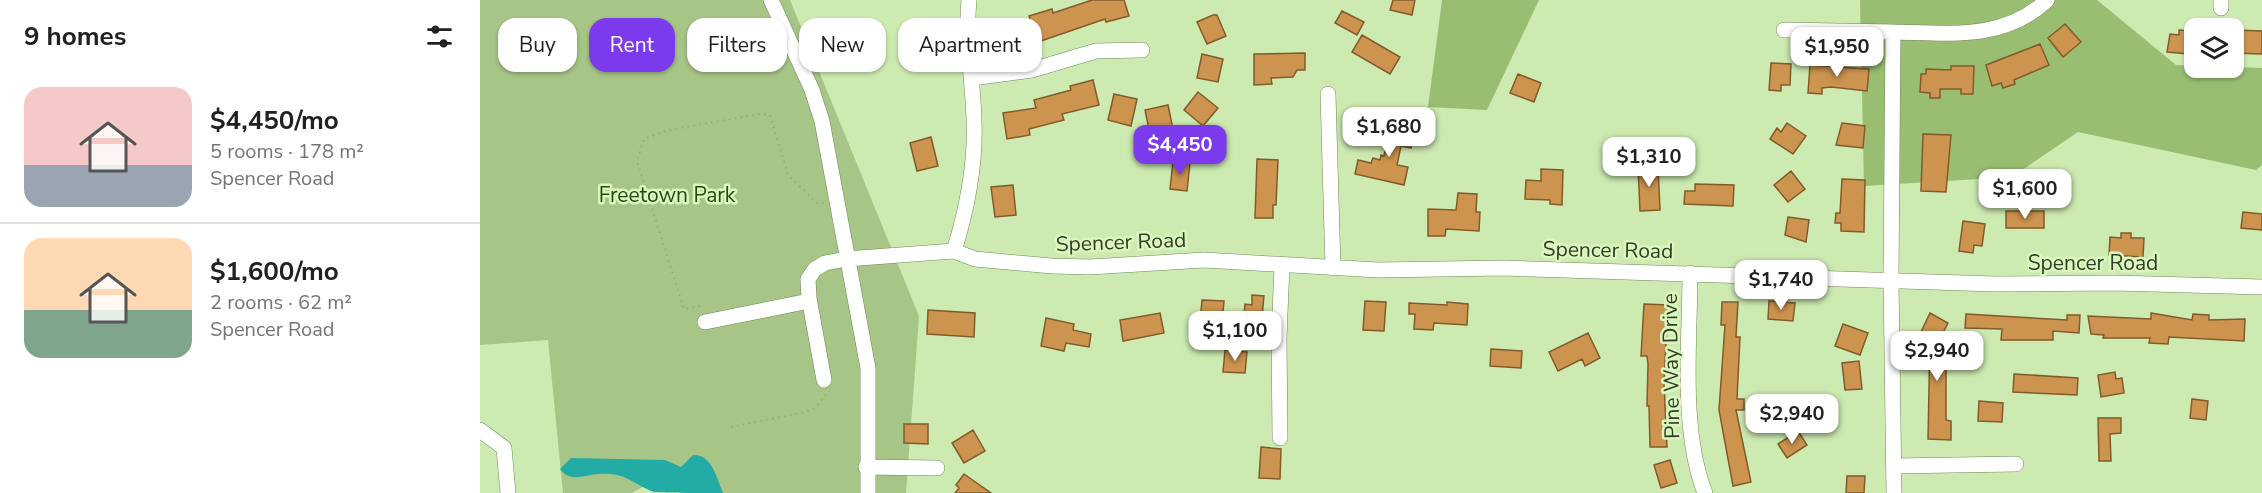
<!DOCTYPE html>
<meta charset="utf-8">
<style>
body{margin:0;font-family:"Nunito Sans",sans-serif;background:#f2f2f2;color:#202124;height:100vh;display:flex;flex-direction:column;font-size:22px;white-space:nowrap}
*{box-sizing:border-box;margin:0}
p{font-size:20px;color:#757577}
.icon{flex:none;width:33px;height:33px;fill:none;stroke:currentColor;stroke-width:2;stroke-linecap:round;stroke-linejoin:round}
.map{position:relative;flex:1;overflow:hidden}
.panel{display:flex;flex-direction:column;background:#fff;width:480px}
.panel>*{flex:none}
.top-card{position:absolute;left:18px;top:18px;width:570px;height:54px;display:flex;gap:12px}
.controls{position:absolute;left:1704px;top:18px;display:grid;gap:12px}
.controls a{display:grid;place-items:center;width:60px;height:60px;border-radius:12px;background:#fff;box-shadow:0 2px 4px #0004;font-size:30px}
.price{position:absolute;translate:-50% -51px;padding:0 14px;border-radius:12px;background:#fff;color:#222;font-size:20px;line-height:39px;filter:drop-shadow(0 2px 3px #0008)}
.price::after{content:'';position:absolute;left:50%;top:36px;width:18px;height:14px;margin-left:-9px;background:inherit;clip-path:polygon(0 0,100% 0,50% 100%)}
.price.active{background:#7c3aed;color:#fff}
ul{padding:0;list-style:none}
li{display:flex;align-items:center;gap:18px;height:150px;padding:0 24px}
li+li{border-top:2px solid #e0e0e0}
li span{display:grid;place-items:center;flex:none;width:168px;height:120px;border-radius:18px;color:#555}
li>.icon{margin-inline-start:auto}
span .icon{width:72px;height:72px;fill:#fffc;stroke-width:1}
li b{font-size:26px}
h2{display:flex;justify-content:space-between;align-items:center;height:72px;padding:0 24px;font-size:26px}
.chip{padding:0 21px;border-radius:18px;background:#fff;box-shadow:0 2px 4px #0004;font-size:21px;line-height:54px}
.chip.active{background:#7c3aed;color:#fff}
main{display:flex;flex:1;min-height:0}
.map>svg:first-child{display:block}
.green{fill:#a6c586}
.forest{fill:#99be72}
.water{fill:#22aca5}
.building{fill:#cc944f;stroke:#825b2b;stroke-width:1.5}
.lines{fill:none;stroke-linecap:round;stroke-linejoin:round}
.minor-casing{stroke:#6f8954;stroke-width:16}
.path{stroke:#96ad80;stroke-width:2;stroke-dasharray:1.5 4.5;stroke-linecap:butt}
.minor{stroke:#fff;stroke-width:15}
.labels{text-anchor:middle;stroke-width:5;stroke-linejoin:round;paint-order:stroke}
.park-label{font-size:21px;fill:#2d450e;stroke:#daf8be}
.street-label{font-size:21px;fill:#323e27;stroke:#daf8be}
</style>
<main>
<section class="panel">
<h2>9 homes<svg class="icon" aria-label="filters" viewBox="0 0 24 24"><path d="M4 7h16M4 17h16"/><circle cx="9" cy="7" r="2"/><circle cx="15" cy="17" r="2"/></svg></h2>
<ul>
<li><span style="background:linear-gradient(#f6c9c9 65%,#9aa5b1 0)"><svg class="icon" aria-label="home" viewBox="0 0 24 24"><path d="M3 11l9-7 9 7M6 9v11h12V9"/></svg></span><div><b>$4,450/mo</b><p>5 rooms · 178 m²</p><p>Spencer Road</p></div></li>
<li><span style="background:linear-gradient(#ffd9b3 60%,#7fa58c 0)"><svg class="icon" aria-label="home" viewBox="0 0 24 24"><path d="M3 11l9-7 9 7M6 9v11h12V9"/></svg></span><div><b>$1,600/mo</b><p>2 rooms · 62 m²</p><p>Spencer Road</p></div></li>
</ul>
</section>
<div class="map">
<svg width="1782" height="493" viewBox="0 0 1782 493">
<rect width="100%" height="100%" fill="#cdebb1"/>
<path class="green" d="M0 0H310L439 316 426 493H238L171 482 152 493H83L68 340 0 345Z"/>
<path class="forest" d="M962 0H1059L1007 110 948 107Z
M1380 0H1617L1696 65 1782 68V165L1776 170 1598 132 1532 177 1384 186Z"/>
<path class="water" d="M213 455C232 454 237 479 243 493 228 493 185 493 174 492 150 483 147 472 118 474 104 475 90 483 80 469L91 458 185 460 201 467Z"/>
<path class="building" d="M612 0H644L649 16 626 22 625 19 558 42 549 16 572 9 573 13Z
M913 0H935L932 15 910 10Z
M862 11 884 22 877 35 855 23Z
M733 15H737L746 36 727 44 717 22Z
M1585 24 1601 42 1583 57 1568 38Z
M1699 30 1711 31 1708 54 1687 52 1690 34 1699 35Z
M1754 30 1782 31V54L1754 53Z
M882 35 920 57 910 74 872 52Z
M1560 44 1569 65 1534 80 1535 84 1523 88 1521 83 1512 86 1506 65Z
M825 53V70H817L813 77 791 78 792 84 774 85V54Z
M722 54 743 59 738 82 717 78Z
M1291 63 1311 64 1310 85H1301V91L1289 90Z
M1330 65 1389 69 1387 91 1351 87 1342 88V94L1328 93Z
M1471 66H1494L1493 94H1481V89H1460V98H1450V93L1440 92 1441 74H1446V69L1471 70Z
M1038 74 1061 83 1054 102 1030 93Z
M613 80 619 105 582 114 584 120 549 129 550 135 527 139 523 113 556 108 554 100 591 90 590 86Z
M718 92 738 108 723 126 704 110Z
M634 94 657 99 651 126 628 120Z
M688 105 693 129 670 134 665 110Z
M1307 123 1326 136 1313 154 1290 139 1297 128 1301 132Z
M1362 123 1385 126 1383 148 1356 145Z
M911 124 935 129 931 148 921 146 917 165 928 167 924 185 875 174 878 160 891 163 893 158 900 160 901 155 904 156Z
M1443 134 1471 135 1466 192 1441 191Z
M451 137 458 166 437 171 430 143Z
M777 159 798 160 796 205H793V218H775Z
M693 161 710 163 707 191 690 189Z
M1178 166 1180 210 1160 211 1158 167Z
M1061 169 1083 170 1082 205 1070 204V200L1045 199 1046 180 1061 181Z
M1311 171 1325 189 1308 202 1294 185Z
M1362 179 1385 180 1384 232 1361 231V223H1355L1356 213H1360Z
M1215 184 1254 185 1253 206 1204 204 1205 191H1215Z
M533 185 536 215 515 217 511 187Z
M978 193 997 194 996 212H1000L999 231 966 229 965 236H948V209L976 210Z
M1526 211H1564V228H1526Z
M1763 212 1782 214V230L1761 228Z
M1308 217 1329 220 1326 242 1305 235Z
M1483 221 1505 224 1502 246 1494 245 1493 253 1479 251Z
M1641 233H1651V238H1664L1663 257 1629 255 1630 237 1641 238Z
M772 295 784 296 781 327 763 326 765 304 772 305Z
M722 300 744 301 742 324 720 323Z
M885 301 906 302 904 331 883 330Z
M1289 301 1315 303 1313 321 1288 319Z
M967 302 988 304 987 325 954 323 953 330 934 329 935 314H929V303L967 305Z
M1242 302H1258L1256 337H1260L1257 399H1264V410H1256L1271 482 1253 486 1239 410 1245 325H1241Z
M1164 304 1188 305 1184 382 1187 447H1170L1169 406H1167L1168 364 1167 356H1161Z
M448 310 495 313 494 337 447 334Z
M680 313 684 333 643 341 640 320Z
M1450 313 1468 323 1454 351 1466 350V420L1471 421V440L1448 439 1450 336 1441 332Z
M1671 313 1712 320 1713 314 1729 315V320L1765 319 1764 341 1689 337 1688 344 1669 343 1670 338H1623L1624 335 1611 334 1608 316 1671 319Z
M1486 314 1587 320V315H1600L1599 333 1573 331V340H1521L1522 329 1485 328Z
M566 318 594 324 593 330 611 334 609 347 586 343 584 351 561 346Z
M1363 324 1388 333 1380 355 1355 346Z
M1108 333 1120 358 1105 366 1102 359 1078 371 1069 352Z
M1011 349 1042 351 1041 368 1010 366Z
M745 350 767 352 765 373 743 372Z
M1379 361 1382 389 1365 390 1362 363Z
M1635 372 1636 379 1642 378 1644 393 1621 397 1618 375Z
M1534 374 1598 378 1597 395 1533 392Z
M1712 399 1728 401 1726 420 1710 418Z
M1499 401 1523 403 1522 422 1498 421Z
M1618 418H1641V433L1630 434 1631 461H1619Z
M424 424H448V444L424 443Z
M493 430 505 451 484 463 472 443Z
M1318 431 1327 445 1307 458 1298 444Z
M781 447 801 449 800 479 779 478Z
M1190 460 1197 483 1181 488 1174 465Z
M484 474 511 493H475L479 488 476 485Z
M1367 476H1385L1384 493H1366Z"/>
<g class="lines">
<g class="minor-casing">
<path id="minor" d="M291 0 332 90 342 121 388 368V493
M1741 8V0
M1304 30 1413 32 1411 279 1414 493
M1413 32C1469 33 1524 41 1567 0
M492 78 552 70 616 51 662 50
M848 94 853 268
M474 251C487 209 496 164 494 120 493 80 485 39 489 0
M1210 273C1210 341 1200 429 1225 493
M225 322 329 301
M344 380 329 298 328 279 335 269 345 263 366 259 474 251 495 259 572 266 610 267 724 260 898 270 1024 268 1515 284 1635 283 1782 287
M0 430 24 448 28 493
M800 438 799 338 802 265
M1414 466 1536 464
M386 467 457 468"/>
</g>
<path class="path" d="M220 306 204 309 157 161 164 139 188 130 280 114 290 115 308 175 338 204 344 203
M251 427 325 412 335 408 346 395"/>
<use href="#minor" class="minor"/>
</g>
<g class="labels">
<g class="park-label">
<text x="187" y="202">Freetown Park</text>
</g>
<g class="street-label">
<text transform="translate(641 242) rotate(-2)" y="7">Spencer Road</text>
<text transform="translate(1128 250) rotate(1)" y="7">Spencer Road</text>
<text x="1613" y="270">Spencer Road</text>
<text transform="translate(1191 366) rotate(-91)" y="7">Pine Way Drive</text>
</g>
</g>
</svg>
<div class="controls">
<a><svg class="icon" aria-label="layers" viewBox="0 0 24 24"><path d="M12 4l9 5-9 5-9-5zM3 14l9 5 9-5"/></svg></a>
</div>
<b class="price" style="left:1357px;top:78px">$1,950</b>
<b class="price" style="left:909px;top:158px">$1,680</b>
<b class="price active" style="left:700px;top:176px">$4,450</b>
<b class="price" style="left:1169px;top:188px">$1,310</b>
<b class="price" style="left:1545px;top:220px">$1,600</b>
<b class="price" style="left:1301px;top:311px">$1,740</b>
<b class="price" style="left:755px;top:362px">$1,100</b>
<b class="price" style="left:1457px;top:382px">$2,940</b>
<b class="price" style="left:1312px;top:445px">$2,940</b>
<div class="top-card">
<a class="chip">Buy</a>
<a class="chip active">Rent</a>
<a class="chip">Filters</a>
<a class="chip">New</a>
<a class="chip">Apartment</a>
</div>
</div>
</main>
